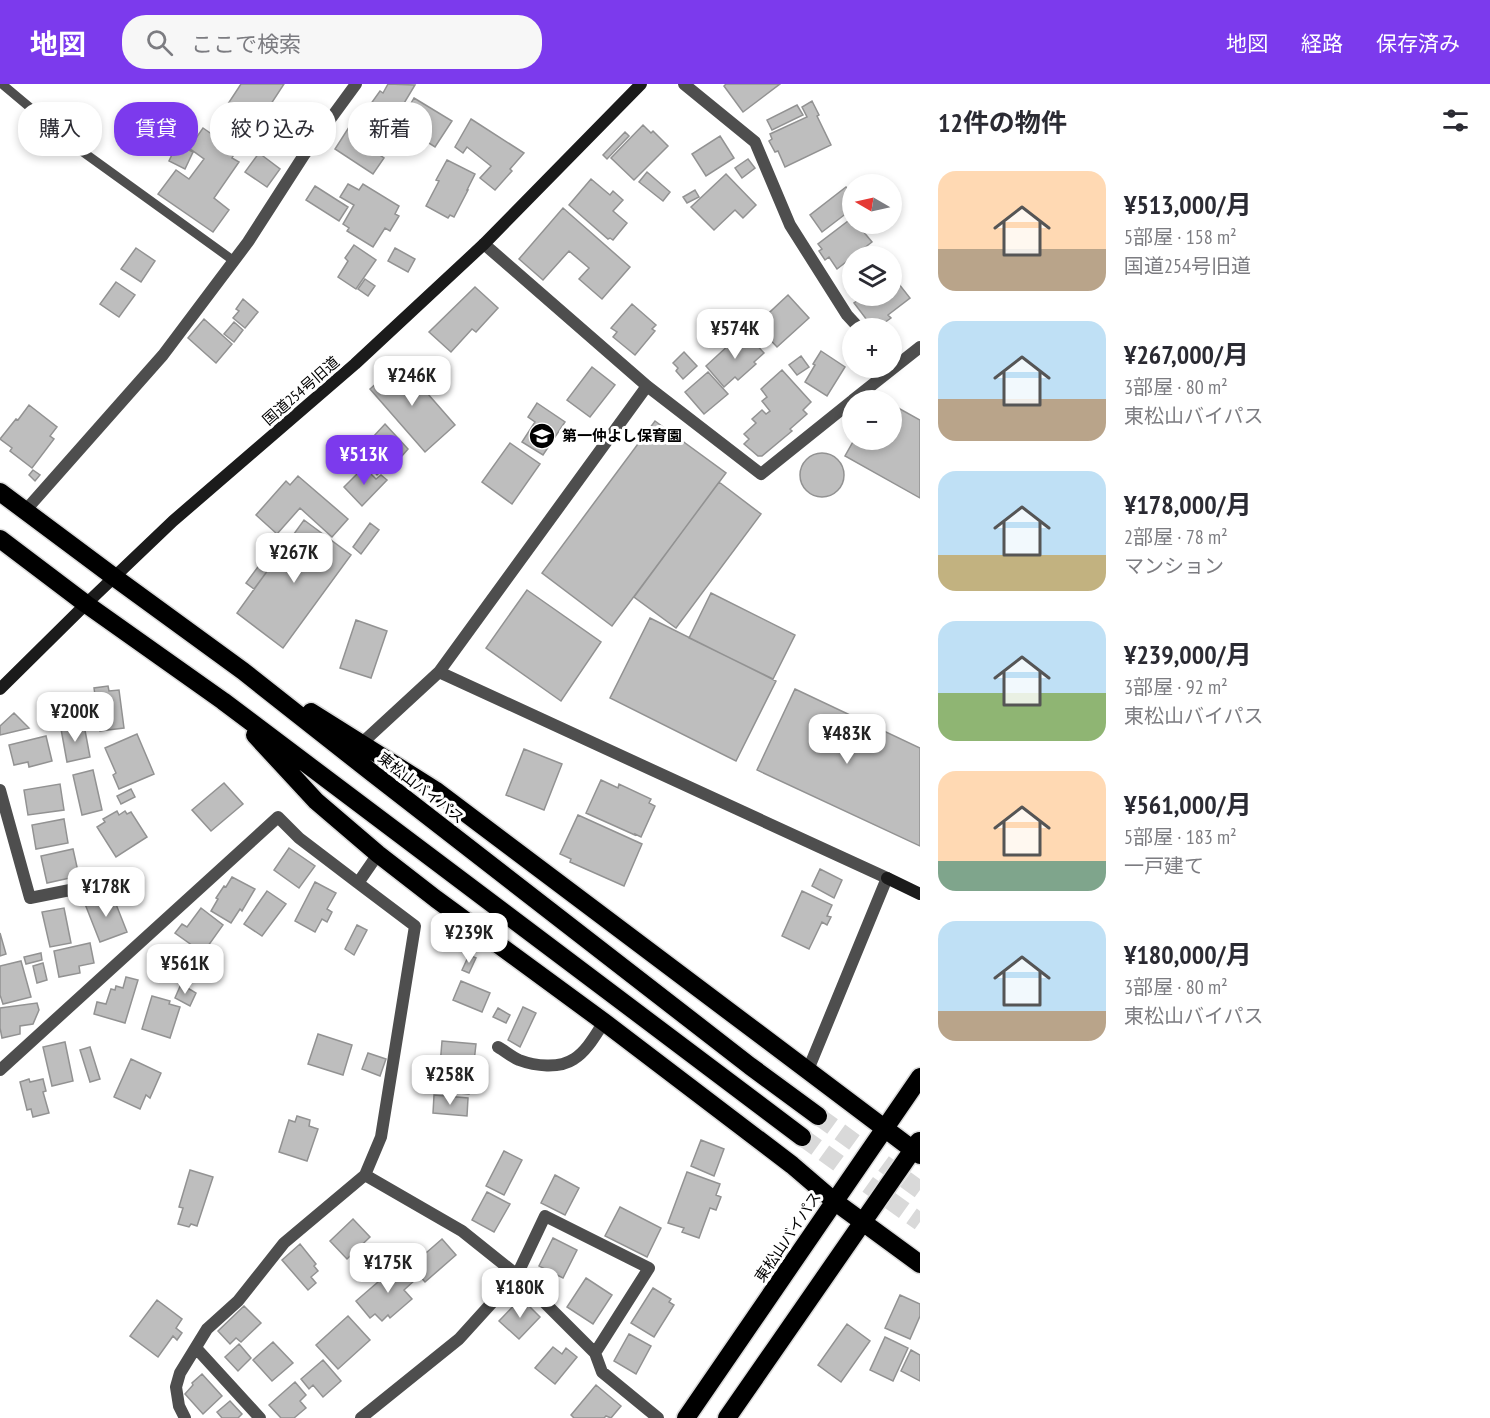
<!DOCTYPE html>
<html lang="ja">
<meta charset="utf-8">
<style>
body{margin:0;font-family:"PT Sans Narrow","Noto Sans JP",sans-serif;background:#f7f7f7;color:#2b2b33;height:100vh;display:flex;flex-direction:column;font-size:22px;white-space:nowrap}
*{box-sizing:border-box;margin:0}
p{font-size:20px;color:#7c7c81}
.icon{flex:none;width:33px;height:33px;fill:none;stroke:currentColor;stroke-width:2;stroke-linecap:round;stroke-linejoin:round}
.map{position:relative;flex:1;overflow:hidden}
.panel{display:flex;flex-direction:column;background:#fff;width:570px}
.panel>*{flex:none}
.banner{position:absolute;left:18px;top:18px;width:570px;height:54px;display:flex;gap:12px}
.needle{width:39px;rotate:279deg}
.buttons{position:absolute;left:842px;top:90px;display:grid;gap:12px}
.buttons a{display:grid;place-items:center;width:60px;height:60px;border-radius:50%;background:#fff;box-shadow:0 3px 9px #0003;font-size:30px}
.price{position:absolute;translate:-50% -51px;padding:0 14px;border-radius:12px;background:#fff;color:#222;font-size:20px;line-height:39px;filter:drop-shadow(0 2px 3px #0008)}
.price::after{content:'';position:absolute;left:50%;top:36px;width:18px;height:14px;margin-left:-9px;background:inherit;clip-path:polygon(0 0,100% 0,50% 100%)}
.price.current{background:#7c3aed;color:#fff}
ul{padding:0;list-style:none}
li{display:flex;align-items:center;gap:18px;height:150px;padding:0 18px}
li span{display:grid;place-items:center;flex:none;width:168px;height:120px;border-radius:18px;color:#555}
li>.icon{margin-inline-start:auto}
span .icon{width:72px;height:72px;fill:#fffc;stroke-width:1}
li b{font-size:26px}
h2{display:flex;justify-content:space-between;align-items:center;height:72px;padding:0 18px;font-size:26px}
.chip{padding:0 21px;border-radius:24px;background:#fff;box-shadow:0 3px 9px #0003;font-size:21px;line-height:54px}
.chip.current{background:#7c3aed;color:#fff}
header{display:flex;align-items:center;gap:36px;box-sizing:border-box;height:84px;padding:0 30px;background:#7c3aed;color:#fff}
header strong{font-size:28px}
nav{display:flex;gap:33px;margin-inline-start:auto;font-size:21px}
.search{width:420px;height:54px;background:#f7f7f7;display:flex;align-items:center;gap:15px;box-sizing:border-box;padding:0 21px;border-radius:24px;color:#7c7c81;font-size:22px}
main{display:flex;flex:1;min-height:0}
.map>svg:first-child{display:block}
.building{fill:#bebebe;stroke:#929292;stroke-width:1.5}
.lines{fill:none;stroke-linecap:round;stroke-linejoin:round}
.highway-tunnel{stroke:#d9d9d9;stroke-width:18;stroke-dasharray:18 9;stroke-linecap:butt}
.highway-casing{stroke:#dbdbdb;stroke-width:21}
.lane{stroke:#4e4e4e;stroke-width:9}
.street{stroke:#4e4e4e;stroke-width:12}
.secondary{stroke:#1b1b1b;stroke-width:12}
.highway{stroke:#000;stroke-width:18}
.labels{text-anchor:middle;stroke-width:6;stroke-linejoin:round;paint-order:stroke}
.street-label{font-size:15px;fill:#000;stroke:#fff}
.poi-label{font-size:15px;font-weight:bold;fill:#000;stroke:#fff;text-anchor:start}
</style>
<header>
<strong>地図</strong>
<div class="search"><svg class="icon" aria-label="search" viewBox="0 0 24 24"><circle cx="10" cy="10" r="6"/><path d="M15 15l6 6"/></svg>ここで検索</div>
<nav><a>地図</a><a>経路</a><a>保存済み</a></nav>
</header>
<main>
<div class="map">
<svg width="920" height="1334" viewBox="0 0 920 1334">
<rect width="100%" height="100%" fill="#fff"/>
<path class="building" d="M241 0H284L250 52 220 32Z
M388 0 415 1 394 36 370 21 380 7 383 9Z
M726 0H780L743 28 724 2Z
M414 14 452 37 435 63 405 44 408 39 402 35Z
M812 17 819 31 817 32 831 61 785 83 778 67 775 68 769 57 772 55 770 50 807 33 802 23Z
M797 21 803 31 772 46 767 36Z
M356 35 361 39 363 36 378 46 367 62 384 74 373 90 335 65 351 40 353 41Z
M471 35 524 69 510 85 512 87 495 106 480 94 491 82 467 63 463 69 455 63Z
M643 41 651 49 653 47 668 62 634 96 611 74Z
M203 44 236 67 232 74 239 78 214 114 229 126 213 148 158 110 176 86 189 95 204 75 189 64Z
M625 48 629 52 607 75 603 71Z
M720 52 734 74 706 92 692 70Z
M177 60 193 68 185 85 169 77Z
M259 69 280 85 267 103 245 88Z
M748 75 755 84 742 94 735 84Z
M447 76 475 90 467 106H468L454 133 450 131 448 134 426 122 439 97 436 96Z
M647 88 670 108 663 117 639 98Z
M726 90 756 121 743 134 735 126 714 146 691 123Z
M591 95 610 111 613 107 623 116 613 127 627 139 613 156 610 154 608 155 569 121Z
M348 100 359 106 363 100 399 122 395 130 399 132 390 147 385 144 373 163 347 147 349 144 343 140 354 121 340 113Z
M315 102 348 123 339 137 306 116Z
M846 103 852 110V125L822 148 810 131Z
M695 106 699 113 687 119 683 113Z
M563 124 630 183 602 215 579 195 589 184 569 167 543 196 519 175Z
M852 134V140H857L872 158 837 185 829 173 825 176 819 167 822 165 818 160Z
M354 161 376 176 356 205 338 193 348 177 345 174Z
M136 164 155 177 141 198 121 185Z
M395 164 415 175 408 188 388 177Z
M891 190 910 214 888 231 891 234 877 244H873L854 219 864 212H891Z
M365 195 375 202 368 212 358 205Z
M116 198 135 211 119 233 100 220Z
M475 203 498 224 476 248 472 245 451 268 429 248Z
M788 211 809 234 777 263 756 241Z
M243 215 258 228 245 244 233 234 239 227 236 225Z
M632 220 656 241 652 245 655 247 635 271 613 253 617 248 611 244Z
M204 235 232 260 216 279 188 254Z
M234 238 243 246 234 258 224 250Z
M744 247 764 269 754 278 756 280 738 296 735 293 724 303 706 282Z
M821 267 845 283 827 312 805 298 815 281 813 280Z
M684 268 697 282 683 295 676 287 678 284 673 279Z
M801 272 809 283 797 291 789 281Z
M400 278 455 341 425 368 370 305Z
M592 283 615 301 590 333 567 316Z
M782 286 811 318 803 326 807 330 790 345 792 347 762 372H758L744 360 749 355 744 350 756 339 752 335 762 326 766 330 770 327 762 317 767 313 761 305Z
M708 288 728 310 704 330 685 308Z
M537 319 565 338 543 371 522 358 535 338 528 333Z
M891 320 920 336V414L845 372 854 356H891Z
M29 321 57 343 50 352 54 355 32 384 10 367 12 364 0 355 16 335 18 336Z
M655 337 726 389 612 542 542 489Z
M385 340 408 365 402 372 400 370 377 391 358 369Z
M510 359 540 380 512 420 482 398Z
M800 391a22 22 0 1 1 44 0a22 22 0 1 1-44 0Z
M364 383 376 395 381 391 387 396 362 422 344 403Z
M33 386 40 391 35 397 29 391Z
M298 392 348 435 332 453 300 424 277 450 256 431 286 397 290 401Z
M719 398 761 430 676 544 634 513Z
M304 436 351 471 283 564 237 529Z
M370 439 379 446 361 470 353 463Z
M280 453 288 459 254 505 246 499Z
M527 506 601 558 561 617 486 564Z
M711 509 795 551 773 595 689 554Z
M650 534 776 597 736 677 610 614Z
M356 536 387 547 371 594 340 584Z
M108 602 109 607 119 606 124 644 100 647 94 604Z
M795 605 920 664V762L757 686Z
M14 629 29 644 0 651V642Z
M84 641 90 673 67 678 61 645Z
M137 650 154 690 119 705 113 691 116 689 105 664Z
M46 652 52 677 29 683 28 678 14 681 9 661Z
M524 665 562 680 544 726 506 711Z
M93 686 102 726 82 731 73 691Z
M601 696 618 704 619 700 651 715 649 719 655 722 641 753 635 750V751L586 729Z
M224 699 243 720 211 747 192 726Z
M60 700 64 726 28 731 24 706Z
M131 705 135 713 121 720 117 712Z
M117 727 119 731 125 727 127 730 131 728 147 753 116 773 97 743 105 738 103 735Z
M578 731 642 760 624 802 570 778 571 775 560 770Z
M64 735 68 759 36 765 32 741Z
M289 764 315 782 299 804 274 786Z
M73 765 79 792 47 799 41 772Z
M820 785 842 796 834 814 812 802Z
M232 793 255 805 242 827 240 825 231 839 211 827 218 815 216 814 224 802 226 803Z
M315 798 336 809 327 825 332 828 327 838 322 835 315 848 295 837Z
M267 807 286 820 262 852 244 840Z
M802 807 832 821 827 832 831 833 827 841 822 838 809 865 782 852Z
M92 809 93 815 84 818 83 812Z
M112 810 127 848 100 858 85 820Z
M64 824 71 859 50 863 42 828Z
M201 824 223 841 203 869 175 849 182 840 187 843Z
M357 841 367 846 354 871 345 865Z
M0 849 6 870 0 872Z
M90 859 94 879 79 882 80 889 59 893 54 867Z
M41 869 42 876 26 880 24 873Z
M469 871 476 874 469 889 462 886Z
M21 877 31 913 3 920 0 911V882Z
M43 879 47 896 37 899 33 882Z
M126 893 138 896 125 939 94 930 97 918 106 920 111 905 115 906 116 902 123 904Z
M461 897 490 909 482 928 453 916Z
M181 900 196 909 190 922 175 914Z
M152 912 170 917 169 920 180 923 170 954 142 945Z
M37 919 39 926 33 940 20 942V950L2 954 0 944V924Z
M523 923 536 929 520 963 508 956Z
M498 924 510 931 506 939 493 933Z
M318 950 352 961 343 991 308 980Z
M442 957 476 960 474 978H472L469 1010 438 1007Z
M65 958 73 997 52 1002 43 963Z
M90 963 100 995 90 998 80 966Z
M368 969 386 975 380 992 362 985Z
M131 975 161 989 150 1014 146 1011 140 1025 114 1013Z
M29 995 30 998 43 995 46 1007 43 1008 49 1029 33 1033 31 1025 27 1026 20 998Z
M434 1011 468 1014 467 1032 433 1029Z
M297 1032 310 1036 309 1042 318 1045 307 1077 279 1068 289 1036 295 1038Z
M701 1056 724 1065 714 1092 691 1082Z
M504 1067 522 1076 504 1111 486 1102Z
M190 1086 213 1093 197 1142 191 1140 189 1143 178 1140 183 1124 179 1123Z
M687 1088 720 1100 716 1111 721 1113 716 1126 710 1124 699 1154 682 1148 684 1144 668 1139Z
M555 1091 579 1104 565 1131 541 1119Z
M487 1108 510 1120 494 1148 472 1136Z
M620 1123 661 1144 647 1173 605 1152Z
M353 1135 370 1153 347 1175 330 1157Z
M553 1154 577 1166 563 1194 539 1182Z
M442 1155 456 1171 425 1198 411 1182Z
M300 1160 316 1180 314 1182 318 1187 311 1193 316 1199 308 1206 282 1176Z
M400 1179 415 1196 404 1206 412 1215 390 1234 388 1231 382 1237 375 1230 370 1234 356 1217Z
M586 1194 612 1211 593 1240 567 1223Z
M653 1204 671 1215 669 1218 674 1221 654 1253 631 1239Z
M900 1211 920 1220V1232L910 1255 885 1244Z
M521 1214 540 1233 519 1255 499 1237Z
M157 1216 182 1235 176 1244 182 1249 177 1256 173 1252 158 1273 130 1252Z
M244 1222 261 1239 241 1258 236 1254 230 1260 218 1247Z
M348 1232 370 1256 338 1285 316 1261Z
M847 1240 870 1257 841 1298 818 1281Z
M629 1250 651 1262 636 1290 614 1277Z
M885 1253 908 1264 893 1297 870 1286Z
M273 1258 293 1279 272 1297 253 1276Z
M239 1260 251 1274 238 1287 225 1273Z
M553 1263 562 1270 566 1264 577 1273 555 1300 535 1284Z
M911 1266 920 1271V1297L901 1287Z
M323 1276 341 1297 323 1313 313 1301 309 1305 301 1295Z
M202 1290 222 1312 203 1330 185 1310 193 1301 192 1299Z
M295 1298 306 1311 300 1317 306 1324 294 1334H281L269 1321Z
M596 1301 621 1322 611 1334 606 1332 604 1334H574L571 1331Z
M230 1317 242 1330 238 1334H222L217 1328Z"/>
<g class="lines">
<path class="highway-tunnel" d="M818 1032 920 1106
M802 1053 920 1138"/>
<g class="highway-casing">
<path id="highway" d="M0 408 114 493 243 587 371 688 750 982 818 1032
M0 455 86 520 223 617 802 1053
M311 628 435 706 920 1071
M255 651 316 717 378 770 436 815 604 938 792 1081 834 1117 920 1180
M686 1334 920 993
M727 1334 919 1057"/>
</g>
<path class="lane" d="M2 0 83 68 234 177"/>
<path class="street" d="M684 0 755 58 790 141 847 231 859 244
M484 160 647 302 761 390 852 317
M853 316 920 263
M25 427 163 271 248 158 304 71 356 0
M439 588 887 794 808 986
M362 659 439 588 647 302
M0 706 30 814 110 798
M498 963C505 967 512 973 519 976 535 982 559 985 574 975 587 967 596 950 604 938
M0 986 278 733 299 754 358 799 378 770
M365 1091 462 1147 517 1191 595 1269 602 1288 658 1334
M196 1264 260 1334
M185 1334 179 1322 176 1303 180 1289 207 1245 238 1217 284 1159 365 1091 381 1053 415 842 358 799
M361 1334 459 1255 517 1191 545 1132 649 1184 595 1269"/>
<path class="secondary" d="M0 605 86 520 173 437 355 280 484 160 641 0
M887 794 920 810"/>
<use href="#highway" class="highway"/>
</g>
<defs>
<g id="school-disc" transform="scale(1.35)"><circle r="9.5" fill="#000" stroke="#fff"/><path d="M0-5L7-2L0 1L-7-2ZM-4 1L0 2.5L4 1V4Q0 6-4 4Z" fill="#fff"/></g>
</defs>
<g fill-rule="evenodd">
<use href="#school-disc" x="542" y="352"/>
</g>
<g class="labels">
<g class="street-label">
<text transform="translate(301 307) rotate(-41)" y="5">国道254号旧道</text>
<text transform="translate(421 704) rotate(38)" y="5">東松山バイパス</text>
<text transform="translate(788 1153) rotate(-56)" y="5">東松山バイパス</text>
</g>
<g class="poi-label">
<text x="562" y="357">第一仲よし保育園</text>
</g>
</g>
</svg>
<div class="buttons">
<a><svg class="needle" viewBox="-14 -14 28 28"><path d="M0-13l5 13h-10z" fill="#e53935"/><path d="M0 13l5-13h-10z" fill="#7c7c81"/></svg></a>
<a><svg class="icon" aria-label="layers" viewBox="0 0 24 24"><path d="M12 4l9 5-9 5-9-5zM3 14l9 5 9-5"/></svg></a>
<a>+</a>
<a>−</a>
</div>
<b class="price" style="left:735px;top:276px">¥574K</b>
<b class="price" style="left:412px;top:323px">¥246K</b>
<b class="price current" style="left:364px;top:402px">¥513K</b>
<b class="price" style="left:294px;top:500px">¥267K</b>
<b class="price" style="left:75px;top:659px">¥200K</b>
<b class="price" style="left:847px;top:681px">¥483K</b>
<b class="price" style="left:106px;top:834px">¥178K</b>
<b class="price" style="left:469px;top:880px">¥239K</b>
<b class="price" style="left:185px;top:911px">¥561K</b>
<b class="price" style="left:450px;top:1022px">¥258K</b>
<b class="price" style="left:388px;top:1210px">¥175K</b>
<b class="price" style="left:520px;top:1235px">¥180K</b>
<div class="banner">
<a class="chip">購入</a>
<a class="chip current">賃貸</a>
<a class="chip">絞り込み</a>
<a class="chip">新着</a>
</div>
</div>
<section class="panel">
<h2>12件の物件<svg class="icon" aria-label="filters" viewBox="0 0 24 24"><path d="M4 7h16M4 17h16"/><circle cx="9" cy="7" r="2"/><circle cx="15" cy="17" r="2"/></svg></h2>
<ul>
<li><span style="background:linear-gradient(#ffd9b3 65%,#b9a48a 0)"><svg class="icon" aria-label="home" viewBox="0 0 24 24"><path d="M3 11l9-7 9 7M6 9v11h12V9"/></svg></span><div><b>¥513,000/月</b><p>5部屋 · 158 m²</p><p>国道254号旧道</p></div></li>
<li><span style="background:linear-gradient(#bfe0f5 65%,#b9a48a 0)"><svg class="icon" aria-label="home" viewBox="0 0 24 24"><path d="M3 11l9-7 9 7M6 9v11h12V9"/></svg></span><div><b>¥267,000/月</b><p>3部屋 · 80 m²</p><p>東松山バイパス</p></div></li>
<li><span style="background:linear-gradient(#bfe0f5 70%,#c2b280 0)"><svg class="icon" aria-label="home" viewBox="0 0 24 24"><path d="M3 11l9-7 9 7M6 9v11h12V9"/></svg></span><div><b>¥178,000/月</b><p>2部屋 · 78 m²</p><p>マンション</p></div></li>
<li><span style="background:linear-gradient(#bfe0f5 60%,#8fb573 0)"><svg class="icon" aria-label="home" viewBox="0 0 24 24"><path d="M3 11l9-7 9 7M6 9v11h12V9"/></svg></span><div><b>¥239,000/月</b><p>3部屋 · 92 m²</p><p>東松山バイパス</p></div></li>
<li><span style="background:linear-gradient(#ffd9b3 75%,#7fa58c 0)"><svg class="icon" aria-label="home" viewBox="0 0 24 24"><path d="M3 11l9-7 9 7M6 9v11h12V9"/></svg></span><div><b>¥561,000/月</b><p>5部屋 · 183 m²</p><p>一戸建て</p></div></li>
<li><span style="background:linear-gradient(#bfe0f5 75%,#b9a48a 0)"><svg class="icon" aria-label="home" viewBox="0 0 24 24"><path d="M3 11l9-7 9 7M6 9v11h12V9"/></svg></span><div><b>¥180,000/月</b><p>3部屋 · 80 m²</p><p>東松山バイパス</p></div></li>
</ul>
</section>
</main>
